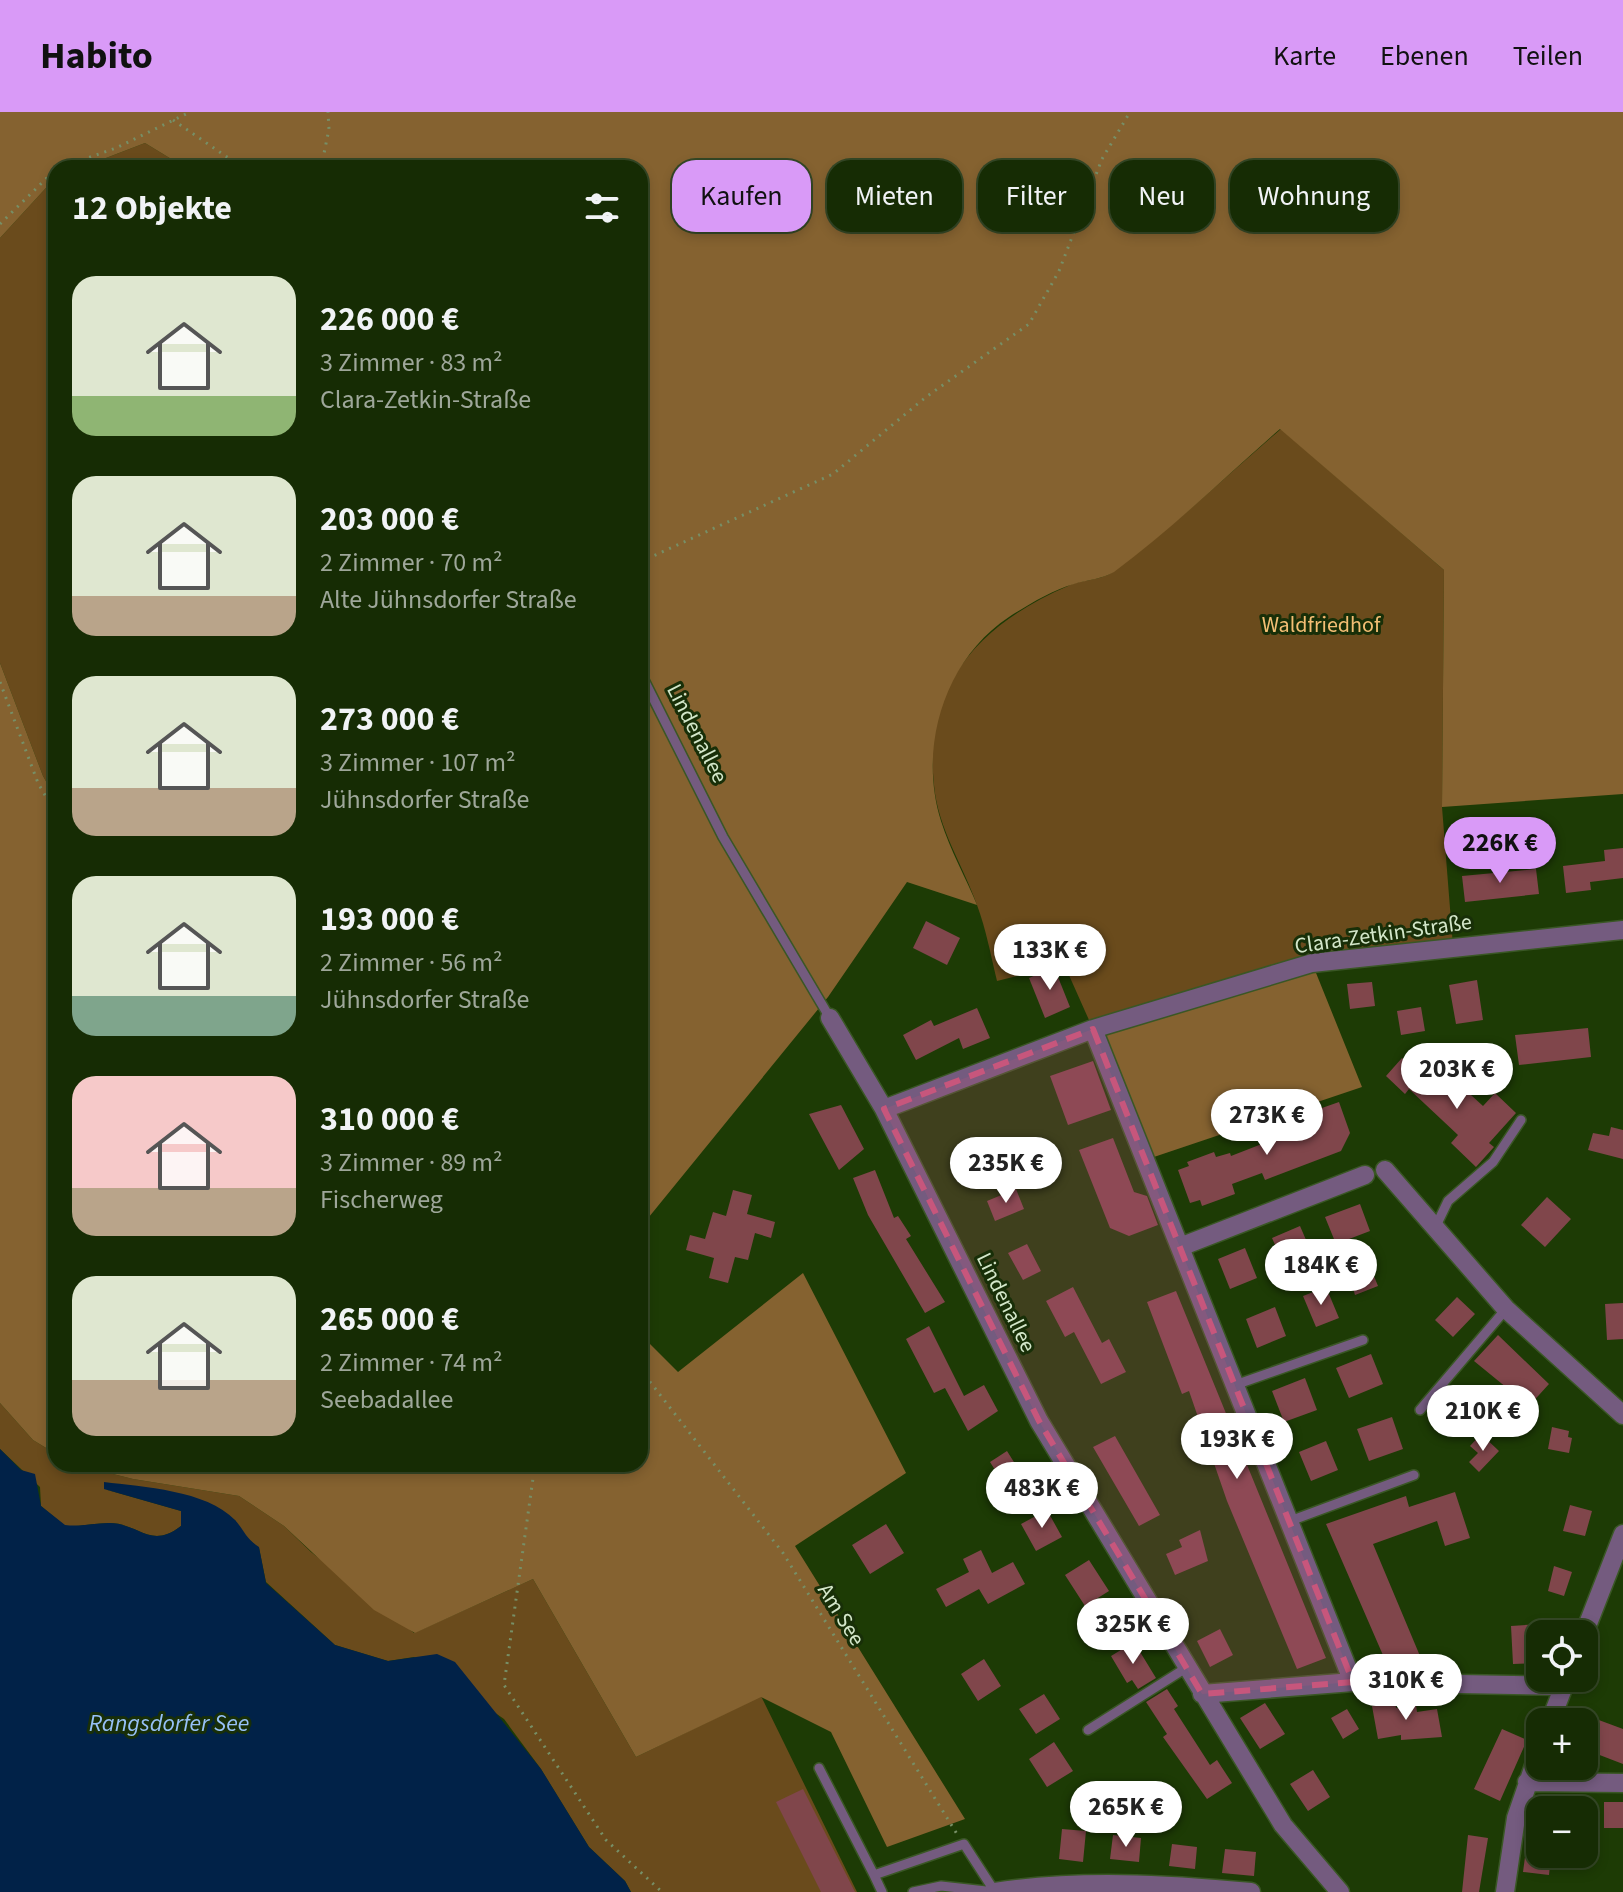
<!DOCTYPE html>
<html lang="de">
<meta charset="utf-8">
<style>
body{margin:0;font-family:"Source Sans 3",sans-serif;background:#233813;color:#f1f3f6;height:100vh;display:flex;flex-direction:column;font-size:30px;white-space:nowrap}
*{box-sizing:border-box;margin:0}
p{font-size:26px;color:#9ea79a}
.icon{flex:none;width:44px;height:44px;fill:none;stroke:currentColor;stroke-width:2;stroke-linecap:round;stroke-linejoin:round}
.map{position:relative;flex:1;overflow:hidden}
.panel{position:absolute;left:48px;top:48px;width:600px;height:1312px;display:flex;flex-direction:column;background:#162c04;border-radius:24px;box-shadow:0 4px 12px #0003,0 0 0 2px #354826}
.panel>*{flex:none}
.top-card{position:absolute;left:672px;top:48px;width:760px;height:72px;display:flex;gap:16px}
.buttons{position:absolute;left:1526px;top:1508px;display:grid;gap:16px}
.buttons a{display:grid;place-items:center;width:72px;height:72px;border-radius:16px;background:#162c04;box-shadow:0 4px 12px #0003,0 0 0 2px #354826;font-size:40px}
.price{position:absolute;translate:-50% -68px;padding:0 18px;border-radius:28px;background:#fff;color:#222;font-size:26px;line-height:52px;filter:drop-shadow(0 2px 4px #0008)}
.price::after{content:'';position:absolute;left:50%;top:48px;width:24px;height:18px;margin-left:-12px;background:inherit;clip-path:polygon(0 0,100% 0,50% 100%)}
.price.on{background:#d99af7;color:#111}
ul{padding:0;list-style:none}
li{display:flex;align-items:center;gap:24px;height:200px;padding:0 24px}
li span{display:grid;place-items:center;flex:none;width:224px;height:160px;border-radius:24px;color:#555}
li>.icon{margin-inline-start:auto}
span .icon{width:96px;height:96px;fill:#fffc;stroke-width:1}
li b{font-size:34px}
h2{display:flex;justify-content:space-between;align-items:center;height:96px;padding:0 24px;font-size:34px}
.tag{padding:0 28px;border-radius:24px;background:#162c04;box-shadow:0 4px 12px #0003,0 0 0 2px #354826;font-size:28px;line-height:72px}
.tag.on{background:#d99af7;color:#111}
header{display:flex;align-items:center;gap:48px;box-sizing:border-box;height:112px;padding:0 40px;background:#d99af7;color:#111}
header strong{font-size:38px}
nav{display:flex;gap:44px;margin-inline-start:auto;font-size:28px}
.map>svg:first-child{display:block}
.green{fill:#6a4b1c}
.forest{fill:#856230}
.water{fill:#012248}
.building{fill:#80464b}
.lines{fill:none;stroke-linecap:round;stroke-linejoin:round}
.lane-casing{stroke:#3a5725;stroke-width:12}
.street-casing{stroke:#3a5725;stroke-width:21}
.path{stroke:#778f66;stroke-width:3;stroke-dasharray:2 6;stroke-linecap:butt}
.lane{stroke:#745b7f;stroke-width:9}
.street{stroke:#745b7f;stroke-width:18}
.marked{fill:#c7567c;fill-opacity:0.2;stroke:#c7567c;stroke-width:6;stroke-dasharray:16 10;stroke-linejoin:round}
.labels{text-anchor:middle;stroke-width:6;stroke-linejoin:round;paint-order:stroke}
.park-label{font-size:22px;fill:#f3be74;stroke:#182f08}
.street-label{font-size:22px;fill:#d4e7ca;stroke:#182f08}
.water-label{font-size:24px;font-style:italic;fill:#97c1f7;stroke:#182f08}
</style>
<header>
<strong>Habito</strong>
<nav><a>Karte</a><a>Ebenen</a><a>Teilen</a></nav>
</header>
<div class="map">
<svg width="1623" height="1780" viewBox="0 0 1623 1780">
<rect width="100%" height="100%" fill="#1d3b05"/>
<path class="green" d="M145 31 186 56H80Z
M56 65V687L43 664 0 551V126Z
M1281 317 1444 458 1442 695 1453 834 1312 851 1093 917 1064 852 997 869C991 844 986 817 977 793 963 753 938 717 934 673 923 571 981 512 1068 474 1082 467 1102 469 1114 459 1172 416 1226 364 1281 317Z
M0 1291 33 1328 56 1342V1352H73L133 1367 239 1384 284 1414 311 1440 414 1521 533 1467 636 1645 761 1584 857 1780H631L625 1769 589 1735 541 1657 504 1607 414 1545 388 1549 335 1533 266 1470 259 1436 242 1422 235 1408 104 1377 181 1399V1414C150 1438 139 1411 109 1411 94 1411 80 1415 65 1414L41 1394 40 1375 0 1337Z"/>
<path class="forest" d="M0 0H1623V682L1442 695 1444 458 1280 317C1226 364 1172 417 1114 460 1103 467 1086 468 1074 472 1052 478 1028 493 1009 505 944 548 918 636 941 709 950 738 966 766 977 793L907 770 828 885 640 1116V56H186L145 31 80 56H56V65L0 126Z
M0 551 43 664 56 687V1342L33 1328 0 1291Z
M1312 851 1362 975 1145 1048 1093 917Z
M803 1161 906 1361 795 1434 965 1707 887 1735 831 1620 761 1585 636 1645 533 1467 415 1521 374 1498 284 1414 239 1384 133 1367 73 1352H640V1222L678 1260Z"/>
<path class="water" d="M0 1337 21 1358 35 1362 41 1394 65 1413C80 1415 94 1411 109 1411 139 1411 150 1438 181 1414V1399L104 1377V1370C143 1375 206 1378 235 1408 244 1418 246 1427 259 1435L266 1471 335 1533 388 1549 437 1542 455 1550 541 1657 589 1735 625 1769 631 1780H0Z"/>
<path class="building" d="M1623 736V766L1590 770 1591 778 1566 781 1563 754 1605 749 1604 738Z
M1536 757 1539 782 1465 790 1462 764Z
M926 809 960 826 947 853 913 836Z
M1054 855 1070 895 1045 906 1029 866Z
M1477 868 1483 908 1456 912 1449 873Z
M1372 870 1375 894 1350 897 1347 872Z
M1421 895 1425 919 1401 923 1397 899Z
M977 896 990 926 963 937 959 926 916 948 903 923 931 908 934 914Z
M1588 916 1591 945 1519 953 1515 923Z
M1402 946 1434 976 1448 962 1483 994 1495 981 1516 1001 1489 1031 1494 1035 1476 1055 1451 1031 1458 1023 1409 977 1405 982 1386 964Z
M1093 949 1111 998 1068 1013 1050 964Z
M1339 990 1350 1021 1341 1039 1265 1068 1262 1061 1232 1072 1235 1082 1202 1094 1200 1088 1190 1091 1178 1058 1189 1054 1187 1050 1214 1040 1216 1045 1230 1041 1231 1044 1300 1017 1302 1003Z
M841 993 864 1037 839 1058 809 1002Z
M1611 1015 1623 1018V1047L1588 1038 1593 1021 1609 1024Z
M1113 1026 1134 1080 1147 1084 1158 1113 1129 1124 1110 1116 1079 1038Z
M875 1058 894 1106 898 1104 911 1124 906 1127 945 1190 925 1201 868 1103 853 1066Z
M1016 1077 1024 1097 995 1109 987 1089Z
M733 1078 752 1083 747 1102 775 1110 771 1126 755 1121 748 1148 735 1145 728 1171 709 1166 714 1146 686 1138 690 1123 705 1127 713 1100 726 1104Z
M1547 1085 1571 1107 1545 1135 1521 1113Z
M1360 1092 1370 1119 1336 1132 1325 1105Z
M1300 1114 1313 1144 1285 1155 1272 1126Z
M1027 1132 1041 1159 1023 1168 1008 1141Z
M1245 1136 1257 1166 1230 1177 1218 1147Z
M1369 1152 1378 1174 1355 1183 1348 1160Z
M1073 1175 1102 1231 1109 1227 1126 1260 1101 1272 1074 1220 1065 1225 1046 1189Z
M1326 1175 1339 1206 1316 1215 1303 1184Z
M1176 1179 1326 1546 1297 1557 1227 1389 1189 1279 1182 1282 1147 1190Z
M1457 1185 1475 1202 1453 1225 1435 1208Z
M1623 1191V1227L1607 1228 1605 1192Z
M1275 1195 1286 1224 1257 1236 1246 1207Z
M929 1214 964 1284 984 1273 998 1299 968 1319 945 1276 934 1281 906 1227Z
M1498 1223 1549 1272 1529 1294 1474 1249Z
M1371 1242 1383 1272 1349 1286 1336 1256Z
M1305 1266 1317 1298 1284 1310 1272 1279Z
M1439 1295 1455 1308 1444 1320 1429 1306Z
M1392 1305 1403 1337 1369 1349 1357 1317Z
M1552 1315 1569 1319 1568 1325 1572 1326 1569 1341 1548 1337Z
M1481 1322 1499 1339 1479 1360 1469 1350 1478 1341 1470 1334Z
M1115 1324 1160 1403 1139 1414 1093 1335Z
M1326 1329 1338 1358 1311 1369 1299 1340Z
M1007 1339 1024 1366 1007 1377 990 1350Z
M1455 1380 1470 1426 1445 1434 1437 1409 1373 1432 1420 1544 1389 1557 1326 1412 1406 1384 1409 1395Z
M1570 1393 1592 1399 1585 1424 1563 1419Z
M1047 1398 1062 1425 1036 1439 1021 1412Z
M886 1412 904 1441 870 1462 852 1433Z
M1200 1418 1208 1449 1175 1463 1166 1442 1182 1435 1179 1428Z
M981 1438 992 1461 1013 1450 1025 1472 988 1492 979 1477 946 1495 936 1477 969 1460 963 1447Z
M1089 1448 1109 1479 1085 1494 1065 1463Z
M1554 1454 1572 1460 1564 1484 1548 1479Z
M1540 1512V1551L1513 1552 1511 1514Z
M1220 1517 1233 1543 1210 1555 1197 1529Z
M1134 1530 1156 1566 1138 1577 1132 1568 1127 1571 1111 1544Z
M984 1547 1001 1574 978 1589 961 1562Z
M1167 1577 1178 1594 1174 1597 1210 1653 1217 1648 1232 1671 1207 1687 1163 1625 1167 1622 1146 1590Z
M1044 1582 1060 1607 1036 1622 1019 1597Z
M1395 1590 1396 1596 1416 1593 1417 1600 1437 1597 1442 1625 1401 1628V1623L1378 1627 1372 1594Z
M1265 1591 1285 1622 1260 1637 1240 1606Z
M1347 1597 1359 1617 1343 1627 1331 1606Z
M1588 1604 1623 1617V1652L1584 1637Z
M1502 1617 1527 1628 1500 1689 1474 1677Z
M1054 1630 1073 1659 1047 1675 1029 1647Z
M1313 1658 1330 1685 1308 1699 1290 1672Z
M803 1677 855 1780H821L776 1690Z
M1604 1690H1623V1716H1604Z
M1062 1717 1086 1719 1083 1750 1059 1747Z
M1113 1723 1141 1726 1139 1750 1110 1747Z
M1468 1723 1488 1726 1479 1780H1462Z
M1527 1730 1540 1732V1742H1551L1549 1763 1523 1760Z
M1172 1732 1197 1735 1195 1757 1169 1754Z
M1225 1737 1256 1740 1254 1764 1222 1761Z"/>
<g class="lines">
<g class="lane-casing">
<path id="lane" d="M640 560 723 725 830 906
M1435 1116 1448 1089 1493 1050 1521 1008
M1235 1273 1363 1228
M1420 1298 1506 1197
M1290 1409 1414 1363
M1088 1618 1186 1556
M819 1656 874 1763 964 1732 995 1780
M874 1763 882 1780
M913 1780 941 1774 995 1780"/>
</g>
<g class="street-casing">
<path id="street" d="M830 906 884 997 1039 1309 1283 1713 1340 1780
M1093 917 1353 1570
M884 997 1093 917 1312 851 1623 818
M1385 1058 1506 1197 1623 1303
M1180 1135 1365 1063
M1584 1522 1623 1422
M1202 1582 1353 1570 1564 1574
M1550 1610 1567 1566
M1527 1670 1623 1671
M995 1780C1078 1767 1167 1772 1251 1780
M1505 1780 1516 1706 1540 1636"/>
</g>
<path class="path" d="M173 8 243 56
M59 56 116 36 190 0
M321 56 329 17 328 0
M0 112 56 57
M640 450 833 362 926 285 1029 212 1059 159 1102 47 1130 0
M0 570 38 671 56 702
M640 1257 783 1441 957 1722
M535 1352 504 1573 606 1728 662 1780"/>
<use href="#lane" class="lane"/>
<use href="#street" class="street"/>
</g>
<path class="marked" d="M1093 917 1353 1570 1202 1582 1039 1309 884 997Z"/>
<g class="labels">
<g class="park-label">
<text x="1321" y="520">Waldfriedhof</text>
</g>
<g class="street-label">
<text transform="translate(698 621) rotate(63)" y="8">Lindenallee</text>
<text transform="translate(1383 821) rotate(-8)" y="8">Clara-Zetkin-Straße</text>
<text transform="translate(1007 1190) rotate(64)" y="8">Lindenallee</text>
<text transform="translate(842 1502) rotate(58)" y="8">Am See</text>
</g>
<g class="water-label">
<text x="169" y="1619">Rangsdorfer See</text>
</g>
</g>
</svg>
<div class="buttons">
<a><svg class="icon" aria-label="locate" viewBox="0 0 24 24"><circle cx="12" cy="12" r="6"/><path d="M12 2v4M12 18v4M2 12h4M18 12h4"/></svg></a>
<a>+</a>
<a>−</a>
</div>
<b class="price on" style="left:1500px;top:773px">226K €</b>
<b class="price" style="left:1050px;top:880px">133K €</b>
<b class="price" style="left:1457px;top:999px">203K €</b>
<b class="price" style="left:1267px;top:1045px">273K €</b>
<b class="price" style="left:1006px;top:1093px">235K €</b>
<b class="price" style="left:1321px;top:1195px">184K €</b>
<b class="price" style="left:1483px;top:1341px">210K €</b>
<b class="price" style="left:1237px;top:1369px">193K €</b>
<b class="price" style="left:1042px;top:1418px">483K €</b>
<b class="price" style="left:1133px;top:1554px">325K €</b>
<b class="price" style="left:1406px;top:1610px">310K €</b>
<b class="price" style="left:1126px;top:1737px">265K €</b>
<div class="top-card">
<a class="tag on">Kaufen</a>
<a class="tag">Mieten</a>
<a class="tag">Filter</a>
<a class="tag">Neu</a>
<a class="tag">Wohnung</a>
</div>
<section class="panel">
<h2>12 Objekte<svg class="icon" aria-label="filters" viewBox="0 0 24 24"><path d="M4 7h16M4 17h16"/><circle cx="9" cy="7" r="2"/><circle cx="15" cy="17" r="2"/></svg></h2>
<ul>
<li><span style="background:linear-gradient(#dfe7d0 75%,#8fb573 0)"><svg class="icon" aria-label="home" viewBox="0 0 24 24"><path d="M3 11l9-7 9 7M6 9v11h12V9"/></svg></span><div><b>226 000 €</b><p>3 Zimmer · 83 m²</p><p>Clara-Zetkin-Straße</p></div></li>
<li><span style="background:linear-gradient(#dfe7d0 75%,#b9a48a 0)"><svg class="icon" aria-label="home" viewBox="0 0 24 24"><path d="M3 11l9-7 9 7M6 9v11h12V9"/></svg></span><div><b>203 000 €</b><p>2 Zimmer · 70 m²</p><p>Alte Jühnsdorfer Straße</p></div></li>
<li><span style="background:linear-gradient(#dfe7d0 70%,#b9a48a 0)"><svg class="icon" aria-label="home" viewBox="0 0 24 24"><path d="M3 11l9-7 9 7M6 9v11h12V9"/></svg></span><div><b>273 000 €</b><p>3 Zimmer · 107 m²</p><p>Jühnsdorfer Straße</p></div></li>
<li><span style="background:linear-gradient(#dfe7d0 75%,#7fa58c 0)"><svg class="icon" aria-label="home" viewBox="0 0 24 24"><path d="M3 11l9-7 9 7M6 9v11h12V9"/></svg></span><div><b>193 000 €</b><p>2 Zimmer · 56 m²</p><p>Jühnsdorfer Straße</p></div></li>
<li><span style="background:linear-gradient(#f6c9c9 70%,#b9a48a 0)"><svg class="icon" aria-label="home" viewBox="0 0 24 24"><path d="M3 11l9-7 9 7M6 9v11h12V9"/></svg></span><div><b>310 000 €</b><p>3 Zimmer · 89 m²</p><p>Fischerweg</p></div></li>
<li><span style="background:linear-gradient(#dfe7d0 65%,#b9a48a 0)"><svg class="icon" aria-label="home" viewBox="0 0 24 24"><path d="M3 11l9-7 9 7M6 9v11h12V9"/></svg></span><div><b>265 000 €</b><p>2 Zimmer · 74 m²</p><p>Seebadallee</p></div></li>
</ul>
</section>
</div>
